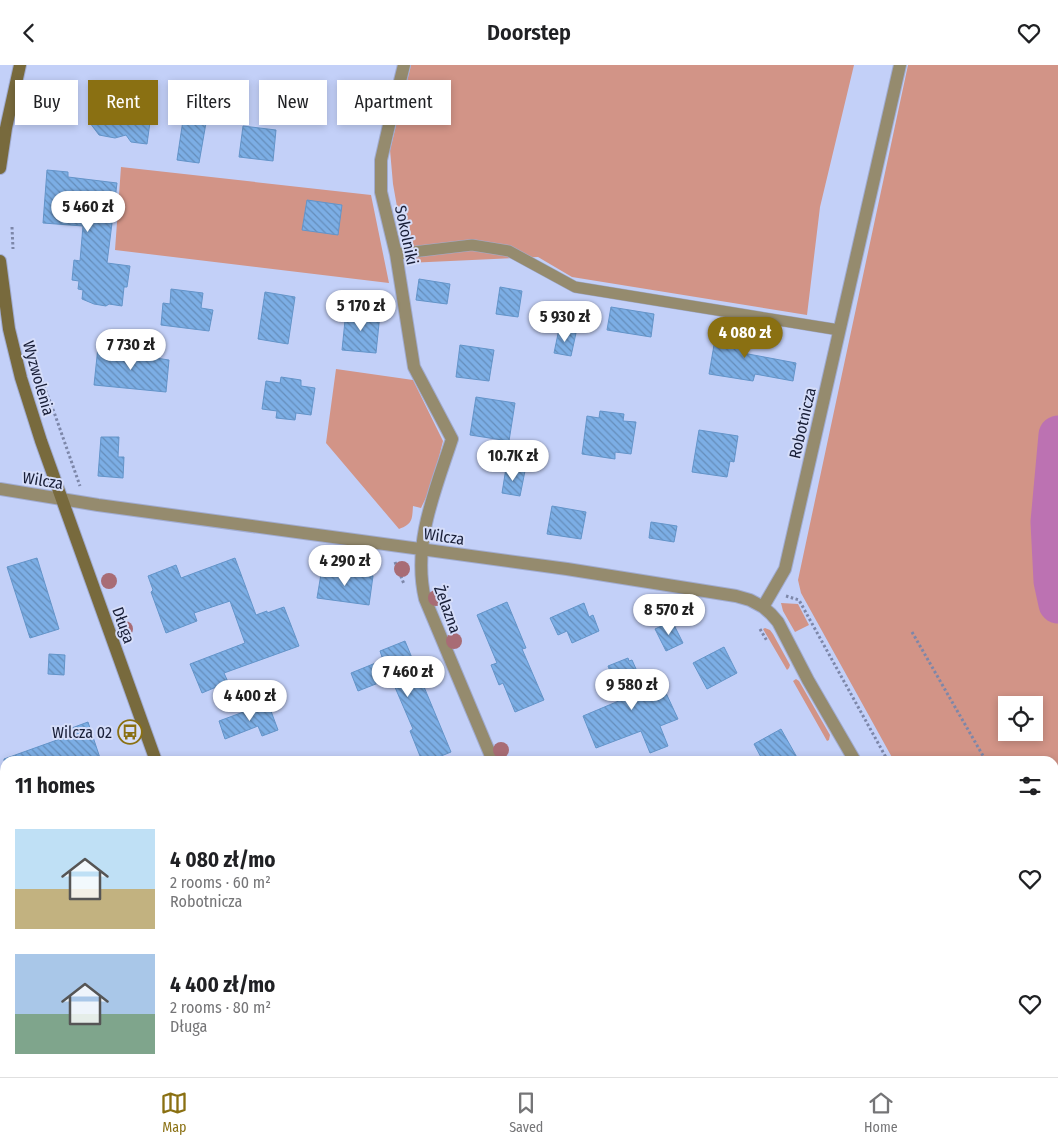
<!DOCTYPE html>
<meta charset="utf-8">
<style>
body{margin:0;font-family:"Fira Sans Condensed",sans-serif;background:#f2f2f2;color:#202124;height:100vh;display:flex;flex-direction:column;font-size:19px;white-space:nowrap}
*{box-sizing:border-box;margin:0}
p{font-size:16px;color:#757577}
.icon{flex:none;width:28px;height:28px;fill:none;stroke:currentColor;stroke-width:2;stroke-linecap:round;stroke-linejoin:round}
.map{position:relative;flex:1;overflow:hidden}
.details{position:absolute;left:0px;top:691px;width:1059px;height:321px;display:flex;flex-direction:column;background:#fff;border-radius:15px 15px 0 0;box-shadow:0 2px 8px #0003}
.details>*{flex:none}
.hud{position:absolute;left:15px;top:15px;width:500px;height:45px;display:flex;gap:10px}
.controls{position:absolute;left:998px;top:631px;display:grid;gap:10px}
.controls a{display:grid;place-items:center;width:45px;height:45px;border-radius:0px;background:#fff;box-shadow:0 2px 8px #0003;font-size:25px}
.price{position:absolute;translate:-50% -42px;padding:0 11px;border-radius:18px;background:#fff;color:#222;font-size:16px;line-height:32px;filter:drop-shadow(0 1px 2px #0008)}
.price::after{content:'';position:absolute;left:50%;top:30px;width:15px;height:11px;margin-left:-8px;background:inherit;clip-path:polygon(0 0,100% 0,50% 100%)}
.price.active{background:#8a7012;color:#fff}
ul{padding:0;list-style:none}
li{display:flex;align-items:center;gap:15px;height:125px;padding:0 15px}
li span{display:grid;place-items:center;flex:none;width:140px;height:100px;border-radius:0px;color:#555}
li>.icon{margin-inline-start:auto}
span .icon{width:60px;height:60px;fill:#fffc;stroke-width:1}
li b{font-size:21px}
h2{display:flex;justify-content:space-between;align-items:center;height:60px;padding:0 15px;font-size:21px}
.pill{padding:0 18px;border-radius:0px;background:#fff;box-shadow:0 2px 8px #0003;font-size:18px;line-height:45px}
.pill.active{background:#8a7012;color:#fff}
header{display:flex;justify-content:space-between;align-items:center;height:65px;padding:0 15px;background:#fff;font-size:22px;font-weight:600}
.menu{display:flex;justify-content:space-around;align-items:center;height:70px;border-top:1px solid #e0e0e0;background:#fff;font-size:14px;color:#757577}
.menu a{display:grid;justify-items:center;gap:2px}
.menu .active{color:#8a7012}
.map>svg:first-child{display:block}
.green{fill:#d29487;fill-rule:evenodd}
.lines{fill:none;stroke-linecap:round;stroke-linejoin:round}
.river{stroke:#bc72b2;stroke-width:39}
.building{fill:url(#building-back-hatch);stroke:#6394c9}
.lane-casing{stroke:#a1acd1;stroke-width:12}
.street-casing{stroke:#a1acd1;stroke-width:14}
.secondary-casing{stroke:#a1acd1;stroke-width:14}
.path{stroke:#7d87a9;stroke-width:3;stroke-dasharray:2.5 2.5;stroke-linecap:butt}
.lane{stroke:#958b6e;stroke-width:11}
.street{stroke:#958b6e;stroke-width:12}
.secondary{stroke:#786a3d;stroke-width:12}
.tree{fill:#a86c75}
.labels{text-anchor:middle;stroke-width:4;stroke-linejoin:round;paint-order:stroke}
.street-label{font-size:16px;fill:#181e37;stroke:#d5ddf9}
.poi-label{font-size:16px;fill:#181e37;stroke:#d5ddf9;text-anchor:end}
</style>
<header><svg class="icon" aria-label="back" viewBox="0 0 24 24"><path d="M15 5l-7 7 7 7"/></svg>Doorstep<svg class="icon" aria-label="heart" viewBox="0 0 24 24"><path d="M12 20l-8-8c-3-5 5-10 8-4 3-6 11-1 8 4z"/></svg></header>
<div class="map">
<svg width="1058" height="1012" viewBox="0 0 1058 1012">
<defs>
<pattern id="building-back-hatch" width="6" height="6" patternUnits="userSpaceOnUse" patternTransform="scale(1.25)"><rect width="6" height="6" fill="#7caee5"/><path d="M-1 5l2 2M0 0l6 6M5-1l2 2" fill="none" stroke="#658dba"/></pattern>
</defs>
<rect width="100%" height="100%" fill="#c3d0f8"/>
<path class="green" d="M411 0H854L820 142 807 250 572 212 538 192 407 198 393 119 390 85Z
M908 0H1058V1012H1056L1054 1008V696H894L801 528 798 515ZM1007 640H1034V668H1006Z
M121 102 371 130 389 218 115 185Z
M336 304 413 315 443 376 432 420 421 443 413 441C412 454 413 459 399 464L326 378Z
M781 538 798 539 809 560 795 567 783 546Z
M765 563 770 565 773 569 790 600 789 603 787 605 763 564Z
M796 614 799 616 830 670 829 675 827 676 793 616Z"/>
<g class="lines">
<path class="river" d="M1058 370 1050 457 1053 516 1058 539"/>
</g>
<path class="building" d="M95 27 153 35 147 79 131 77 126 70 115 73 99 70 90 58Z
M183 55 206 58 199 98 177 95Z
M243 61 276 65 273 96 239 92Z
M47 105 68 107V112L117 118 107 198 130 201 127 222H124L122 241 109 239 106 241 94 239 82 234 83 225 78 224 79 216 72 215 74 195 80 196 83 161 43 158Z
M307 135 342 140 338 170 302 165Z
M419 214 450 219 447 239 416 235Z
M500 222 522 226 518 252 496 249Z
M171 224 203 228 201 243 213 245 209 266 161 260 163 238 170 239Z
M265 227 295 232 288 279 258 274Z
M611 242 654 249 651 272 607 265Z
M346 246 380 249 376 288 342 285Z
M720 261 747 265 743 288 796 298 793 316 755 309 753 316 709 309 714 280H717Z
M559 264 576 268 571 291 554 288Z
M460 280 494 285 489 316 456 312Z
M98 282 136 287V290L169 295 166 327 94 320Z
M281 312 301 315V321L315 323 311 350 296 348 295 355 276 353 277 346 262 344 266 316 280 318Z
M476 332 515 338 509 376 470 370Z
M600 346 624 349 623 356 636 357 631 389 615 387V394L582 389 587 351 599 353Z
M699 365 738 371 734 397 730 396 727 412 692 407Z
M101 372H119L118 392H124L123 413 98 411Z
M506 403 525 406 520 431 502 428Z
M552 441 586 447 581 474 547 469Z
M651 457 677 461 674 477 649 473Z
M37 493 59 564 30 573 7 502Z
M235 493 256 550 267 546V548L284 542 299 581 224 608 228 617 202 628 190 599 245 578 230 536 194 548 197 556 166 568 151 527 153 525 148 511 176 500 181 513Z
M322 503 373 511 369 540 317 533Z
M507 537 526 583 522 584 544 635 515 647 503 618 499 620 491 600 497 598 477 550Z
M584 538 589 552 593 550 599 566 572 578 567 566 558 570 550 553Z
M672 556 683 578 666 586 655 564Z
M405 576 451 687 429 696H422L410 666 413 664 391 613 358 626 351 608 383 595 380 586Z
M724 582 737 608 707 624 693 598Z
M49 589 65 590 64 610 48 609Z
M628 593 629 596 632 595 641 615 649 612 657 631 666 628 678 654 660 661 668 681 650 688 641 666 596 683 583 651 621 635 608 601Z
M268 638 278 665 262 671 258 661 225 674 219 656Z
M88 657 101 696H4V694L71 670 69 664Z
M781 664 799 696H763L754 679Z"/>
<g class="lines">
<g class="lane-casing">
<path id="lane" d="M396 189 472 180 509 186 575 222 839 265"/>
</g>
<g class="street-casing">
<path id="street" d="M404 0 389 60 381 95V127L396 189 414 302 452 374C435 426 412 479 425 534L493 696
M0 424 98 440 567 504 736 531 750 535 763 542
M855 696 808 615 778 557 771 549 763 542 785 504 900 0
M0 964 5 963
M625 1008 627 1012
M1041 1008 1044 1012
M593 1012 605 1008"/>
</g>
<g class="secondary-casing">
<path id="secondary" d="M0 103 6 63 20 0
M0 196 9 264 21 313 41 376 156 696
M269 1008 271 1012"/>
</g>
<path class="path" d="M12 162 13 184
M42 316 54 347 80 421
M395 497 404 519
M786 531 799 535 888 696
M760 564 767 576
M912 567 986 696
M1054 702 1058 700
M1054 815 1058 822
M1012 1008 1015 1012
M544 1012 555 1008"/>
<use href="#lane" class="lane"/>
<use href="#street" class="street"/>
<use href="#secondary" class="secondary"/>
</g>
<g class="tree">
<circle cx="402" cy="504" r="8"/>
<circle cx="109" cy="516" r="8"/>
<circle cx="436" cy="533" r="8"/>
<circle cx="125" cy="564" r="8"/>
<circle cx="454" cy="576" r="8"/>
<circle cx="501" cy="685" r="8"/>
</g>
<defs>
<g id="bus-ring" transform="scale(1.25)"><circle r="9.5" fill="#d5ddf9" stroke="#8a7012" stroke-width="1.5"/><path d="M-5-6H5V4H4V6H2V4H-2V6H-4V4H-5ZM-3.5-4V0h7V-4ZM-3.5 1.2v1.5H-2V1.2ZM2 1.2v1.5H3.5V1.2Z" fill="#8a7012"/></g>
</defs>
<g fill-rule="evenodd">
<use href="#bus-ring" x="130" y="667"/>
</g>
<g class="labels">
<g class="street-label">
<text transform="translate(407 170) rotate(78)" y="6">Sokolniki</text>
<text transform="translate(39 313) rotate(74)" y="6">Wyzwolenia</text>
<text transform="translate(802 358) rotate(-77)" y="6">Robotnicza</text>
<text transform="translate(43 415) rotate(9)" y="6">Wilcza</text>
<text transform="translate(444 471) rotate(8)" y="6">Wilcza</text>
<text transform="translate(448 544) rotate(70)" y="6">Żelazna</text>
<text transform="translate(124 560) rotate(70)" y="6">Długa</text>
</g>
<g class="poi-label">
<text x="112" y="673">Wilcza 02</text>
</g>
</g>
</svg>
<div class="controls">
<a><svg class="icon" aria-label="locate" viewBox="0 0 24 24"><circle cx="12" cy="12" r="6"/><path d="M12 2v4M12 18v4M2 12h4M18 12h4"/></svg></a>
</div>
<b class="price" style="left:88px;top:168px">5 460 zł</b>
<b class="price" style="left:361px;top:267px">5 170 zł</b>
<b class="price" style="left:565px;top:278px">5 930 zł</b>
<b class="price active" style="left:745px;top:294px">4 080 zł</b>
<b class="price" style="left:131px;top:306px">7 730 zł</b>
<b class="price" style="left:513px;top:417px">10.7K zł</b>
<b class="price" style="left:345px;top:522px">4 290 zł</b>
<b class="price" style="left:669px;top:571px">8 570 zł</b>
<b class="price" style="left:408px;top:633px">7 460 zł</b>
<b class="price" style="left:632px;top:646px">9 580 zł</b>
<b class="price" style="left:250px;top:657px">4 400 zł</b>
<div class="hud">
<a class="pill">Buy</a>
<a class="pill active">Rent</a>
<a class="pill">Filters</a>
<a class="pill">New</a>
<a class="pill">Apartment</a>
</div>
<section class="details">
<h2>11 homes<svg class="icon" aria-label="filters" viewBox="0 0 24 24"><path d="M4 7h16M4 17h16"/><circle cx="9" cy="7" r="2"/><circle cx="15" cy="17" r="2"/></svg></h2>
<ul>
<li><span style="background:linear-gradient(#bfe0f5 60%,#c2b280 0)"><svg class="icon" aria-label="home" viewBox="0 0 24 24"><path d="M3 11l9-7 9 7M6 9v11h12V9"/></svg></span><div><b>4 080 zł/mo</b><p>2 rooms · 60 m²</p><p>Robotnicza</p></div><svg class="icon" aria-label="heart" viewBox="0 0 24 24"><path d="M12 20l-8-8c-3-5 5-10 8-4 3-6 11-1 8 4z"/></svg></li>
<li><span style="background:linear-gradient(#a9c7e8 60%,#7fa58c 0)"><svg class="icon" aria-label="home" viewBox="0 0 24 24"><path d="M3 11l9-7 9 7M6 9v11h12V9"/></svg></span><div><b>4 400 zł/mo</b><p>2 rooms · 80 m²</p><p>Długa</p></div><svg class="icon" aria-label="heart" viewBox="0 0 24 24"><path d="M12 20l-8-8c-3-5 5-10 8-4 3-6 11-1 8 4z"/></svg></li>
</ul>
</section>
</div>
<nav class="menu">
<a class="active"><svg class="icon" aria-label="map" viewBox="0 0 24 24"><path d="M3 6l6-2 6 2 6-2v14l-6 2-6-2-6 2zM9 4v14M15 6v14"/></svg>Map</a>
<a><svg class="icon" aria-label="saved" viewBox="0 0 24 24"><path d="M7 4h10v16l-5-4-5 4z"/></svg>Saved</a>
<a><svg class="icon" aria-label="home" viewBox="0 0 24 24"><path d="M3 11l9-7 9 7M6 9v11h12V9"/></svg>Home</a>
</nav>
